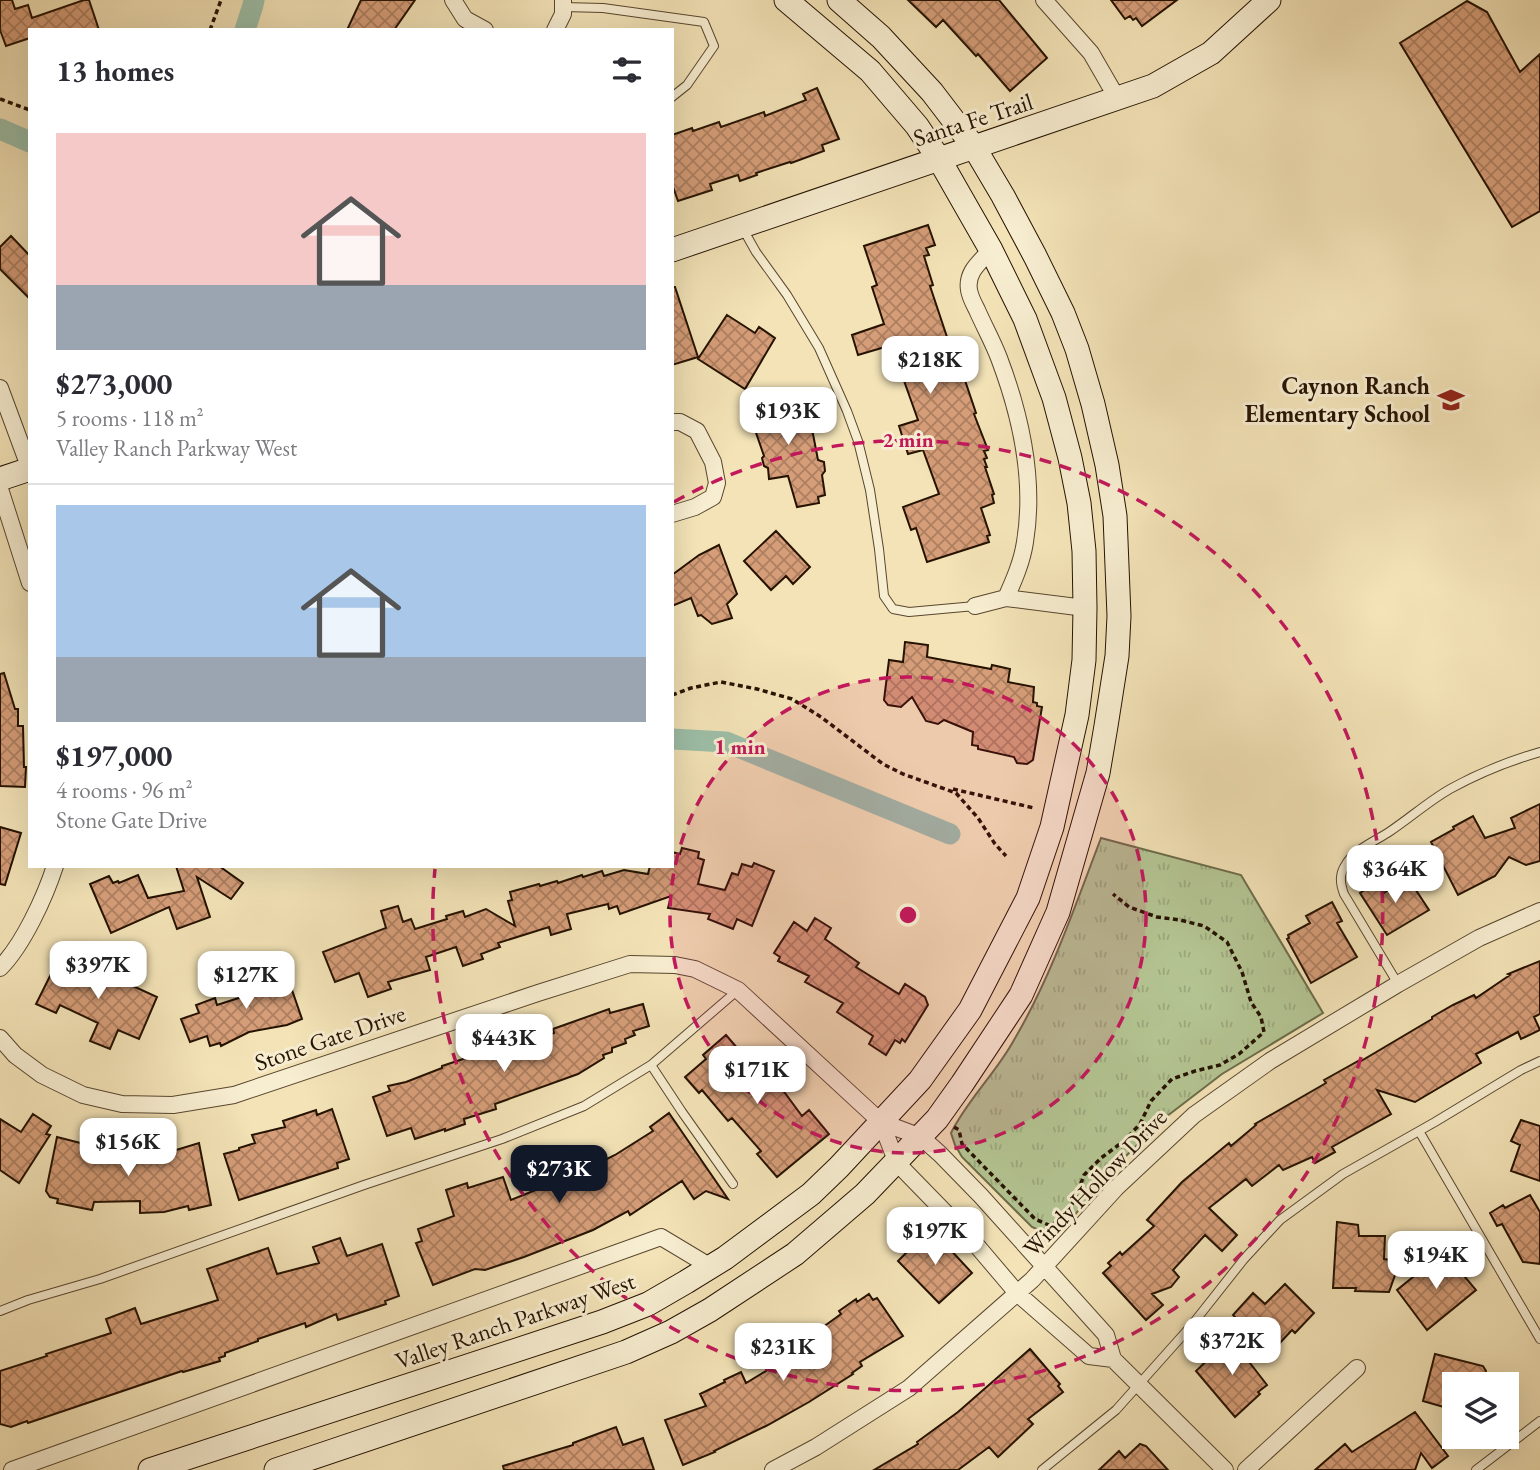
<!DOCTYPE html>
<meta charset="utf-8">
<style>
body{margin:0;font-family:"EB Garamond",serif;background:#f2f2f3;color:#2b2b33;height:100vh;display:flex;flex-direction:column;font-size:26px;white-space:nowrap}
*{box-sizing:border-box;margin:0}
p{font-size:23px;color:#7c7c81}
.icon{flex:none;width:38px;height:38px;fill:none;stroke:currentColor;stroke-width:2;stroke-linecap:round;stroke-linejoin:round}
.map{position:relative;flex:1;overflow:hidden}
.drawer{position:absolute;left:28px;top:28px;width:646px;height:840px;display:flex;flex-direction:column;background:#fff;border-radius:0px;box-shadow:0 7px 28px #0002}
.drawer>*{flex:none}
.tools{position:absolute;left:1442px;top:1372px;display:grid;gap:14px}
.tools a{display:grid;place-items:center;width:77px;height:77px;border-radius:0px;background:#fff;box-shadow:0 7px 28px #0002;font-size:35px}
.price{position:absolute;translate:-50% -60px;padding:0 16px;border-radius:14px;background:#fff;color:#222;font-size:23px;line-height:46px;filter:drop-shadow(0 2px 4px #0008)}
.price::after{content:'';position:absolute;left:50%;top:42px;width:21px;height:16px;margin-left:-10px;background:inherit;clip-path:polygon(0 0,100% 0,50% 100%)}
.price.on{background:#111827;color:#fff}
ul{padding:0;list-style:none}
li{display:grid;align-content:center;gap:14px;height:371px;padding:0 28px}
li+li{border-top:2px solid #e1e1e2}
li span{display:grid;place-items:center;height:217px;border-radius:0px;color:#555}
li>.icon{margin-inline-start:auto}
span .icon{width:126px;height:126px;fill:#fffc;stroke-width:1}
li b{font-size:30px}
h2{display:flex;justify-content:space-between;align-items:center;height:84px;padding:0 28px;font-size:30px}
.map>svg:first-child{display:block}
.park{fill:url(#park-tufts);stroke:#6c6c4a;stroke-width:2}
.lines{fill:none;stroke-linecap:round;stroke-linejoin:round}
.canal{stroke:#9dbfa8;stroke-width:21}
.building{fill:url(#building-cross-hatch);stroke:#251201;stroke-width:2}
.lane-casing{stroke:#58462e;stroke-width:10}
.street-casing{stroke:#58462e;stroke-width:18}
.secondary-casing{stroke:#251201;stroke-width:25}
.path{stroke:#251201;stroke-width:3.5;stroke-dasharray:5 3.5;stroke-linecap:butt}
.lane{stroke:#f7edd0;stroke-width:8}
.street{stroke:#f7edd0;stroke-width:16}
.secondary{stroke:#f7edd0;stroke-width:23}
.ring{fill:none;stroke:#c2185b;stroke-width:3.5;stroke-dasharray:12 9}
.labels{text-anchor:middle;stroke-width:6;stroke-linejoin:round;paint-order:stroke}
.street-label{font-size:24px;fill:#251201;stroke:#f7edd0}
.poi-label{font-size:24px;font-weight:bold;fill:#251201;stroke:#f7edd0;text-anchor:end}
.centre{fill:#c2185b;stroke:#f7edd0;stroke-width:3.5}
.ring-label{font-size:21px;text-anchor:middle;font-weight:bold;fill:#c2185b;stroke:#f7edd0;stroke-width:6;stroke-linejoin:round;paint-order:stroke}
</style>
<div class="map">
<svg width="1540" height="1470" viewBox="0 0 1540 1470">
<defs>
<pattern id="park-tufts" width="24" height="20" patternUnits="userSpaceOnUse" patternTransform="scale(1.75)"><rect width="24" height="20" fill="#b4c593"/><path d="M3 7l-1-3M5 7V3M7 7l1-3M15 17l-1-3M17 17v-4M19 17l1-3" fill="none" stroke="#9ba87d"/></pattern>
<pattern id="building-cross-hatch" width="8" height="8" patternUnits="userSpaceOnUse" patternTransform="scale(1.75)"><rect width="8" height="8" fill="#d59d78"/><path d="M0 0l8 8M0 8l8-8" fill="none" stroke="#ad7f60"/></pattern>
</defs>
<rect width="100%" height="100%" fill="#f3e3b7"/>
<filter id="stains"><feTurbulence type="fractalNoise" baseFrequency=".00286" numOctaves="4"/><feColorMatrix values="0 0 0 0 .2 0 0 0 0 .09 0 0 0 0 .02 0 0 0 .5 -.17"/></filter>
<radialGradient id="worn" r=".72"><stop offset=".6" stop-color="#630" stop-opacity="0"/><stop offset="1" stop-color="#630" stop-opacity=".3"/></radialGradient>
<path class="park" d="M1101 838 1241 875 1323 1013 1222 1074 1162 1120 1105 1177 1066 1226 1054 1232H1043L1032 1227 962 1157 955 1145 951 1133C968 1099 996 1073 1014 1040 1051 977 1075 906 1101 838Z"/>
<g class="lines">
<path class="canal" d="M245 30 253 5 254 0
M0 129 30 142
M672 739 726 742 950 834"/>
</g>
<path class="building" d="M0 0H12L15 9 28 5 32 18 84 0H89L99 30H30V38L6 46 0 30Z
M361 0H415L394 30H347Z
M908 0H999L1047 58 1010 91 978 54 976 56 943 20 936 27Z
M1111 0H1177L1142 26 1136 18 1133 20 1130 16 1125 19Z
M1467 1 1487 12 1520 72 1540 54V211L1512 227 1400 43Z
M817 88 839 139 822 145 824 151 791 163 790 162 756 173 757 175 740 181 738 175 710 184 712 190 678 201 672 184V135L692 128 693 131 719 122 721 127 764 112 765 116 806 100 803 94Z
M928 225 935 245 926 248 929 255 924 256 933 285 930 286 948 340 951 339 976 413 974 414 988 450 984 451 987 458 984 459 987 467H985L994 494 992 495 994 503 981 508 990 535 987 536 989 542 927 562 916 528 911 530 903 507 939 494 923 450 908 454 899 426 918 420 903 378 895 381 885 347 858 355 852 335 884 324 872 287 877 285 864 246Z
M11 236 30 256V299L0 269V247Z
M672 287H675L698 357 672 365Z
M727 315 755 333 759 327 775 338 745 389 698 359Z
M778 393 782 406 788 404 792 414 808 409 815 428 812 429 818 460 824 462 825 471 822 475 825 495 818 497 819 503 797 507 788 476 769 479 768 468 764 466 762 458 764 456 754 427 751 428 743 406Z
M776 531 810 567 793 584 786 576 771 590 744 561Z
M719 545 737 594 727 604 732 618 712 624 701 615 698 616 691 598 672 606V575L699 555Z
M905 642 928 645 927 657 991 669 992 665 1010 669 1008 682 1034 687 1033 702 1037 703V706L1042 707 1033 760 1027 764 1017 763 1014 757 978 749V746L972 745 973 732 944 720 938 724 926 721 912 697 901 707 888 705 884 700 889 660 903 662Z
M4 673 15 709H18V726H23L24 767H26L25 787 0 786V674Z
M1540 804V861L1526 865 1509 857 1495 876 1458 895 1431 842 1454 829 1453 827 1473 816 1485 838 1515 828 1511 818Z
M0 827 21 833 5 885 0 884Z
M682 848 699 852 698 858 704 860 698 884 725 890 732 873 738 875 742 864 752 867 754 863 774 871 752 926 737 919 733 929 708 919 710 914 668 908 671 896 620 914 617 906 609 909 608 904 567 914 571 929 551 935 549 927 498 943 500 947 481 954 483 959 463 966 456 947 426 957 430 970 388 982 391 989 368 997 359 973 335 982 323 952 386 928 381 911 398 906 403 922 411 919 415 929 447 919 446 916 463 911 465 917 486 909 515 926 508 901 512 900 510 892 539 884 540 886 557 881 558 883 582 875 583 877 602 871 604 876 624 870 648 874 650 866H672V852L680 854Z
M176 866H219L243 883 231 899 197 877 210 917 177 929 169 907 111 933 90 884 109 876 113 883 118 881 119 883 138 875 148 898 184 891Z
M1408 878 1429 910 1387 935 1360 893 1377 882 1384 893Z
M1332 902 1342 921 1337 923 1357 957 1311 983 1287 939 1289 938 1288 935 1310 923 1306 916Z
M815 918 831 928 825 939 859 963 856 967 899 994 905 984 925 997 928 1005 905 1042 902 1039 900 1043 895 1040 886 1055 869 1044 873 1036 837 1012 843 1003 805 982 809 976 778 961 780 957 774 953 794 922 807 931Z
M59 958 91 974 94 968 157 997 139 1039 118 1030 110 1049 90 1041 98 1023 60 1005 56 1013 36 1004Z
M282 961 302 1019 287 1025 249 1032 221 1046 220 1043 210 1046 207 1036 190 1042 181 1019 199 1013 196 1005 215 998 217 1005 248 995 247 992 269 984 263 967Z
M1540 961V1014L1534 1017 1540 1030 1521 1039 1518 1032 1476 1054 1481 1063 1415 1102 1377 1090 1391 1114 1332 1147 1335 1152 1315 1163 1312 1157 1283 1170 1279 1165 1252 1186 1246 1179 1209 1208 1237 1235 1222 1251 1205 1235 1173 1270 1179 1277 1171 1287 1152 1294 1163 1305 1146 1320 1103 1273 1111 1266 1108 1263 1120 1252 1122 1255 1154 1226 1147 1220 1182 1182 1229 1143 1231 1146 1256 1125 1255 1124 1326 1083 1324 1080 1360 1060 1361 1061 1432 1019V1017L1453 1005 1474 995 1476 998 1510 975 1508 974Z
M643 1004 649 1026 633 1031 635 1035 625 1039 626 1043 612 1048V1052L603 1055 604 1058 578 1074 495 1104 496 1109 464 1119 465 1124 445 1131V1129L415 1139 411 1128 387 1136 373 1097 390 1091 388 1086 406 1082 442 1068V1066L478 1054 479 1057 516 1048 521 1038 527 1036 534 1039 554 1033 553 1029 609 1009 610 1013Z
M726 1035 750 1063 751 1062 762 1075 766 1071 779 1085 802 1116 809 1110 829 1134 777 1177 757 1154 761 1151 732 1118 728 1121 702 1090 699 1093 685 1077 706 1059 703 1055Z
M332 1109 349 1159 337 1163 338 1168 239 1200 224 1154 239 1150V1148L255 1143 252 1135 285 1127 283 1121 316 1110 317 1115Z
M669 1113 728 1199 706 1191 694 1199 682 1181 630 1215 628 1211 593 1230 524 1257 485 1270 475 1269 433 1285 416 1243 422 1241 418 1229 454 1216 446 1190 467 1183 468 1188 503 1177 511 1200 543 1187 544 1189 589 1168 615 1155 653 1131 650 1127Z
M33 1114 51 1126 46 1134 50 1135 19 1183 0 1170V1119L21 1132Z
M1521 1120 1540 1126V1181L1511 1171 1520 1145 1511 1141Z
M57 1137 104 1149 102 1158 153 1157 199 1143 211 1205 189 1210 188 1206 164 1212 140 1213V1201L94 1202 92 1210 57 1203 58 1199 50 1197 46 1191Z
M1530 1195 1540 1212V1264L1523 1262 1502 1224 1497 1226 1490 1213 1503 1205 1505 1208Z
M1337 1222 1358 1225 1359 1236H1385L1384 1259 1400 1261 1389 1292 1355 1291 1356 1288H1333Z
M934 1232 972 1273 939 1303 898 1261 911 1248 913 1251Z
M340 1238 347 1256 382 1244 399 1296 385 1301 386 1304 338 1320 336 1314 306 1327 305 1323 258 1339V1341L225 1353V1356L219 1358 220 1361 183 1372 182 1371 28 1423 27 1421 11 1427 0 1424V1371L47 1356 46 1354 111 1333 106 1319 135 1308 141 1324 218 1300 207 1269 268 1248 277 1274 319 1263 313 1247Z
M1444 1252 1476 1290 1427 1330 1397 1290Z
M1285 1284 1314 1313 1295 1333 1292 1330 1277 1346 1258 1328 1251 1334 1233 1315 1253 1293 1265 1304Z
M869 1294 873 1300 877 1298 903 1336 860 1362 862 1366 852 1373 853 1374 809 1402 766 1426 714 1451 715 1452 683 1465 665 1420 706 1406 700 1394 725 1382 724 1380 741 1372 746 1383 776 1365 770 1354 789 1345 801 1367 829 1346 819 1330 841 1314 839 1311 856 1299 857 1302Z
M1229 1336 1267 1385 1258 1392 1260 1394 1235 1417 1196 1371 1216 1352 1213 1349Z
M1030 1349 1060 1384 1058 1386 1063 1392 1028 1419 1033 1424 998 1457 989 1447 958 1470H874L918 1444 917 1442 958 1412Z
M1435 1354 1483 1366 1486 1371 1484 1380 1475 1384H1454V1410L1423 1401Z
M1415 1412 1448 1456 1432 1468 1421 1453 1415 1470H1315L1345 1444 1352 1452Z
M616 1427 623 1445 643 1438 654 1470H504L503 1466 573 1445V1443Z
M1140 1444 1146 1446 1168 1470H1099L1119 1451 1125 1458Z"/>
<g class="lines">
<g class="lane-casing">
<path id="lane" d="M563 7 603 8 704 22 714 46 687 85 672 97
M743 229 756 252 787 295 819 348 847 411 858 441 870 490 879 549 884 596 893 609 909 612 975 606
M1398 984 1344 894C1340 883 1339 874 1346 864 1354 850 1375 841 1389 832 1410 818 1429 801 1450 789 1479 773 1509 761 1540 752
M651 1065 682 1112 733 1184
M1419 1131 1540 1339
M0 1311 28 1300 100 1279 364 1185 502 1139 584 1106 651 1065 738 990
M1042 1470 1116 1410 1191 1326 1244 1259 1280 1220 1343 1174 1435 1122 1521 1070 1540 1061
M1476 1470 1540 1421"/>
</g>
<g class="street-casing">
<path id="street" d="M453 0 465 19 485 30
M1044 0 1091 53 1117 98
M555 30 563 14V0
M991 250C980 262 966 272 969 290 970 297 974 304 977 310 984 326 993 342 999 358 1021 416 1035 481 1025 542 1022 562 1014 580 1006 598
M0 388 30 469
M672 422H680L697 431 713 462 717 483 713 497 695 507 672 514
M0 489 30 583
M975 606 1006 598 1085 608
M0 968C23 945 45 897 55 866
M0 1038 15 1055 42 1075 83 1095 122 1104 173 1105 234 1095 538 993 630 964 675 965 695 969 738 990 881 1122 921 1137 940 1154 981 1196 1106 1335 1113 1359 1225 1470
M881 1122 897 1163 972 1240 1017 1293 1089 1356 1113 1359
M12 1470 661 1237 711 1267
M773 1470 816 1447 909 1388 1032 1280 1116 1188 1194 1115 1270 1061 1398 984 1479 938 1540 911
M1246 1470 1357 1368"/>
</g>
<g class="secondary-casing">
<path id="secondary" d="M672 250 1153 86 1211 53 1269 0
M0 479 30 469
M150 1470 602 1322 648 1304 686 1282 725 1258 811 1194 839 1167 920 1080 970 1010 1028 898 1052 827 1077 715 1084 660 1085 608 1084 551 1079 503 1070 458 1054 398 1025 319 991 250 939 159 917 126 870 71 786 0
M276 1470 626 1352 671 1332 710 1310 795 1254 865 1194 937 1119 962 1084 1021 995 1058 912 1098 773 1106 726 1117 656 1119 616 1115 516 1107 465 1093 404 1077 349 1063 313 1035 256 1003 196 974 147 932 92 881 37 839 0"/>
</g>
<path class="path" d="M210 30 221 0
M0 99 30 110
M672 695 691 688 721 682 757 689 792 699 821 717 883 764 903 774 956 793 978 818 995 844 1006 856
M953 789 1034 808
M954 1127 959 1130 962 1144 1035 1219 1051 1226 1067 1213 1076 1197 1084 1175 1101 1158 1124 1141 1140 1124 1151 1101 1172 1079 1195 1071 1220 1065 1239 1054 1264 1032 1261 1017 1251 1002 1242 972 1227 942 1204 926 1180 920 1157 917 1129 907 1113 894"/>
<use href="#lane" class="lane"/>
<use href="#street" class="street"/>
<use href="#secondary" class="secondary"/>
</g>
<circle cx="908" cy="915" r="238" fill="#c2185b" fill-opacity=".12"/>
<g class="ring">
<circle cx="908" cy="915" r="238"/>
<path d="M674 502A475 475 0 1 1 435 869"/>
</g>
<defs>
<g id="school-bare" transform="scale(2.1)"><path d="M0-5L7-2L0 1L-7-2ZM-4 1L0 2.5L4 1V4Q0 6-4 4Z" fill="#8f2418" stroke="#f7edd0" stroke-width="2.5" paint-order="stroke"/></g>
</defs>
<g fill-rule="evenodd">
<use href="#school-bare" x="1451" y="400"/>
</g>
<g class="labels">
<g class="street-label">
<text transform="translate(973 120) rotate(-18)" y="8">Santa Fe Trail</text>
<text transform="translate(330 1038) rotate(-19)" y="8">Stone Gate Drive</text>
<text transform="translate(1095 1183) rotate(-46)" y="8">Windy Hollow Drive</text>
<text transform="translate(515 1321) rotate(-19)" y="8">Valley Ranch Parkway West</text>
</g>
<g class="poi-label">
<text x="1430" y="394">Caynon Ranch<tspan x="1430" dy="28">Elementary School</tspan></text>
</g>
</g>
<circle cx="908" cy="915" r="10" class="centre"/>
<g class="ring-label">
<text x="908" y="447">2 min</text>
<text x="740" y="754">1 min</text>
</g>
<rect width="100%" height="100%" filter="url(#stains)"/>
<rect width="100%" height="100%" fill="url(#worn)"/>
</svg>
<div class="tools">
<a><svg class="icon" aria-label="layers" viewBox="0 0 24 24"><path d="M12 4l9 5-9 5-9-5zM3 14l9 5 9-5"/></svg></a>
</div>
<b class="price" style="left:930px;top:396px">$218K</b>
<b class="price" style="left:788px;top:447px">$193K</b>
<b class="price" style="left:1395px;top:905px">$364K</b>
<b class="price" style="left:98px;top:1001px">$397K</b>
<b class="price" style="left:246px;top:1011px">$127K</b>
<b class="price" style="left:504px;top:1074px">$443K</b>
<b class="price" style="left:757px;top:1106px">$171K</b>
<b class="price" style="left:128px;top:1178px">$156K</b>
<b class="price on" style="left:559px;top:1205px">$273K</b>
<b class="price" style="left:935px;top:1267px">$197K</b>
<b class="price" style="left:1436px;top:1291px">$194K</b>
<b class="price" style="left:1232px;top:1377px">$372K</b>
<b class="price" style="left:783px;top:1383px">$231K</b>
<section class="drawer">
<h2>13 homes<svg class="icon" aria-label="filters" viewBox="0 0 24 24"><path d="M4 7h16M4 17h16"/><circle cx="9" cy="7" r="2"/><circle cx="15" cy="17" r="2"/></svg></h2>
<ul>
<li><span style="background:linear-gradient(#f6c9c9 70%,#9aa5b1 0)"><svg class="icon" aria-label="home" viewBox="0 0 24 24"><path d="M3 11l9-7 9 7M6 9v11h12V9"/></svg></span><div><b>$273,000</b><p>5 rooms · 118 m²</p><p>Valley Ranch Parkway West</p></div></li>
<li><span style="background:linear-gradient(#a9c7e8 70%,#9aa5b1 0)"><svg class="icon" aria-label="home" viewBox="0 0 24 24"><path d="M3 11l9-7 9 7M6 9v11h12V9"/></svg></span><div><b>$197,000</b><p>4 rooms · 96 m²</p><p>Stone Gate Drive</p></div></li>
</ul>
</section>
</div>
